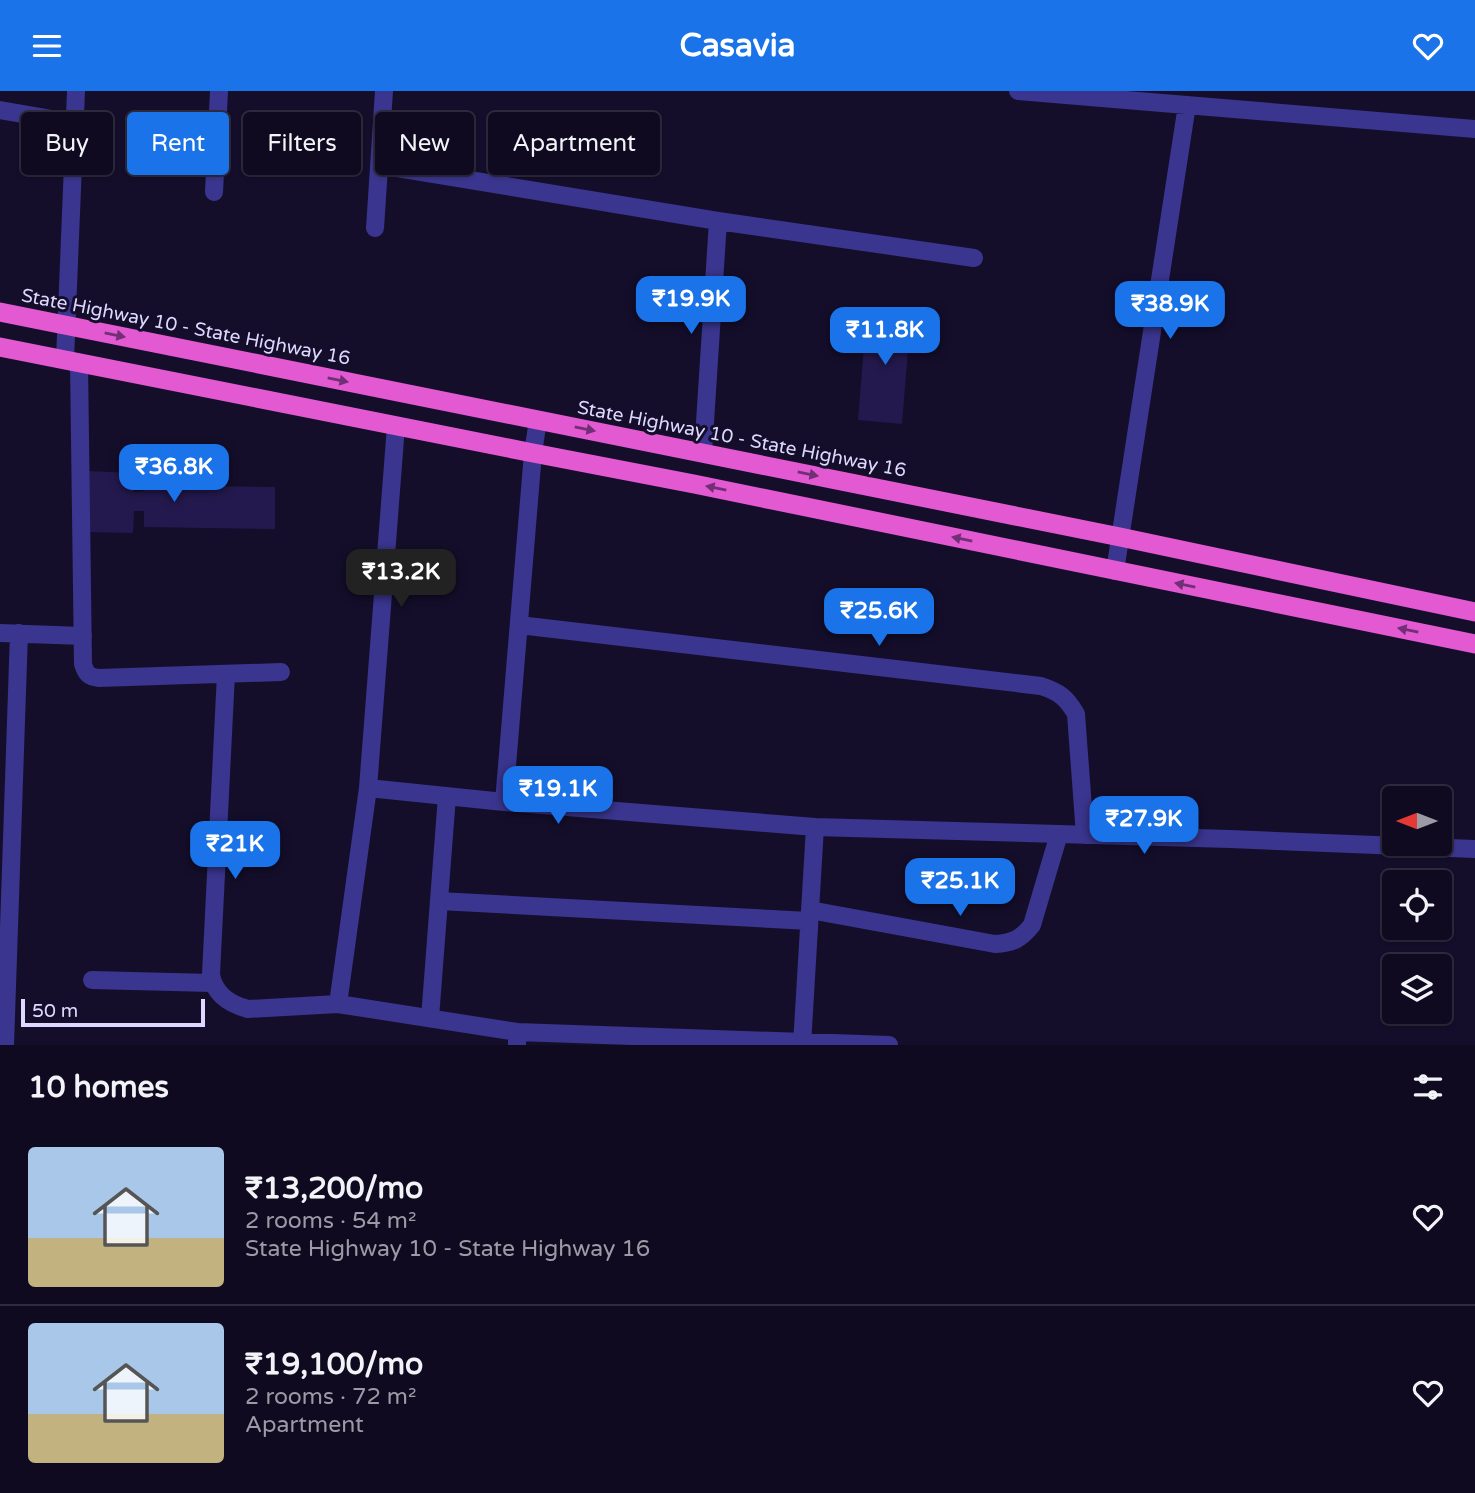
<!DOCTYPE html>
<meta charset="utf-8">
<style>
body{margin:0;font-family:"Varela Round",sans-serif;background:#181329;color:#f1f3f6;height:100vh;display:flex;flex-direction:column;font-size:26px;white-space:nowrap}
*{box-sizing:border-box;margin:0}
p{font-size:23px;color:#9b9aa5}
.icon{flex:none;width:38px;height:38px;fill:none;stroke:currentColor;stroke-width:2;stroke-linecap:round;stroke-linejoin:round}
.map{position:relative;height:954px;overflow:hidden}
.side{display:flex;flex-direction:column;background:#0f0a20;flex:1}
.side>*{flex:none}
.top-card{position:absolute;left:21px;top:21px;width:700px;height:63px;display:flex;gap:14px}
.needle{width:46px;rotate:270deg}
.buttons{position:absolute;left:1382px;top:695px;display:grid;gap:14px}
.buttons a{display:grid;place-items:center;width:70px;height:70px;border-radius:7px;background:#0f0a20;box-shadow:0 2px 5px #0004,0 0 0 2px #2f2b3e;font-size:35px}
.scale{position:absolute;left:21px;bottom:18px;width:184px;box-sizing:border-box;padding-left:7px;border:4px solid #ddd8ff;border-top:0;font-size:19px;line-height:24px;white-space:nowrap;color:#ddd8ff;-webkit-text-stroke:5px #140e2b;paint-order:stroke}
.price{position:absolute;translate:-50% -60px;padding:0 16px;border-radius:14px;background:#1a73e8;color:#fff;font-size:23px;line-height:46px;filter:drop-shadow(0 2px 4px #0008)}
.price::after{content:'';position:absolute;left:50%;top:42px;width:21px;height:16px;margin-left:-10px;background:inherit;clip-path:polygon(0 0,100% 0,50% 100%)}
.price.current{background:#222;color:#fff}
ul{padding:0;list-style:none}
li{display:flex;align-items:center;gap:21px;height:175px;padding:0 28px}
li+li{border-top:2px solid #2f2b3e}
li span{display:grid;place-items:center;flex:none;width:196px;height:140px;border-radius:7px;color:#555}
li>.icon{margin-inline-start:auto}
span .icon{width:84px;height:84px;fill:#fffc;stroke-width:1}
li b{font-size:30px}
h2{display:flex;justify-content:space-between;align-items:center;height:84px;padding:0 28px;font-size:30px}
.pill{padding:0 24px;border-radius:7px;background:#0f0a20;box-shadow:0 2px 5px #0004,0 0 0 2px #2f2b3e;font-size:24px;line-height:63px}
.pill.current{background:#1a73e8;color:#fff}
header{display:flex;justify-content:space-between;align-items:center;height:91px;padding:0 28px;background:#1a73e8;color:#fff;font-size:32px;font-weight:700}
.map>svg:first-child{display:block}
.building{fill:#24194e}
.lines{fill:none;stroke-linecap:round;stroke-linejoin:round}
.minor{stroke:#3a358e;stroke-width:18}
.trunk{stroke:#e259d1;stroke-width:19}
.oneway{fill:#713076}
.labels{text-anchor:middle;stroke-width:6;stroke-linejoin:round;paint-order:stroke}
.street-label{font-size:19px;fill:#ddd8ff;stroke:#140e2b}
</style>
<header><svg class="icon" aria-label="menu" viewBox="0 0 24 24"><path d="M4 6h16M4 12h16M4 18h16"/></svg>Casavia<svg class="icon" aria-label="heart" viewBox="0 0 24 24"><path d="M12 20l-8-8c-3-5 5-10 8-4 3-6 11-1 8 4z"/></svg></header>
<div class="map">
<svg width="1475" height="954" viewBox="0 0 1475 954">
<rect width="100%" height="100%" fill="#140e2b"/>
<path class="building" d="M867 219 911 222 902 333 858 329Z
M87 380 135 382 134 401 144 400V385H196V395L275 396V438L144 436V420H134L133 442 85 441Z"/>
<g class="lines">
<path class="minor" d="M1018 0 1475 38
M0 19 75 32
M379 74 718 130 974 167
M214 101 219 0
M375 137 384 0
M65 269 76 0
M79 272 83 573C86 583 89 586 99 587L281 581
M538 329 533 362 504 711 815 736 802 954
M703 362 718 130
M1115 480 1187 14
M519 534 1041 595C1059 601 1066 606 1076 623L1085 744
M0 542 83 545
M226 583 211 883C214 903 229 913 248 918L338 913
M368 697 396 335
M504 711 368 697 338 913 517 941V954
M815 736 1230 748 1475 758
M439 810 809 830
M810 819 995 853C1013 852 1021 848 1032 834L1059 743
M92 889 212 892
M430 927 447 705
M517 941 889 954
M5 954 19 542"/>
<path class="trunk" d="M0 221 1120 446 1475 521
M0 256 533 362 694 393 1475 553"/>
</g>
<defs><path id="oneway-solid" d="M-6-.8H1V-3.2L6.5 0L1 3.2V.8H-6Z" transform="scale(1.75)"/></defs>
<g class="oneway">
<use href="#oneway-solid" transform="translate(115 244) rotate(11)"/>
<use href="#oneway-solid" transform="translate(338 289) rotate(11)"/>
<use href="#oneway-solid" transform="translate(585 338) rotate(11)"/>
<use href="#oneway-solid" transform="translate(808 383) rotate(11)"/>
<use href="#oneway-solid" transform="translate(716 397) rotate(-168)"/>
<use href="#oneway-solid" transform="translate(962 448) rotate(-168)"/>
<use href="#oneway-solid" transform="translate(1185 494) rotate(-169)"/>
<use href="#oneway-solid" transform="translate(1408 539) rotate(-169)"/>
</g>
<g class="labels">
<g class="street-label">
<text transform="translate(186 235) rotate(11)" y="7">State Highway 10 - State Highway 16</text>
<text transform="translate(742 347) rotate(11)" y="7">State Highway 10 - State Highway 16</text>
</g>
</g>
</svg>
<div class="buttons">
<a><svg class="needle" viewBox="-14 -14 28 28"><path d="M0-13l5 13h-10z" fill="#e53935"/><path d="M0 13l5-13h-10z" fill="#9b9aa5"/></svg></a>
<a><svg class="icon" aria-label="locate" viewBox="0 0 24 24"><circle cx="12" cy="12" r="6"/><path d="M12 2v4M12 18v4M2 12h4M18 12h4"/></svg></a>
<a><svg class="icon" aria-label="layers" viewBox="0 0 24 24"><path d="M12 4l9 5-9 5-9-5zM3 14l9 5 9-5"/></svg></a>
</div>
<div class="scale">50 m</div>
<b class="price" style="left:691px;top:245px">₹19.9K</b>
<b class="price" style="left:1170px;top:250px">₹38.9K</b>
<b class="price" style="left:885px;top:276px">₹11.8K</b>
<b class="price" style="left:174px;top:413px">₹36.8K</b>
<b class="price current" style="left:401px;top:518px">₹13.2K</b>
<b class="price" style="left:879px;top:557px">₹25.6K</b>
<b class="price" style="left:558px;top:735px">₹19.1K</b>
<b class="price" style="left:1144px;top:765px">₹27.9K</b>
<b class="price" style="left:235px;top:790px">₹21K</b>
<b class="price" style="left:960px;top:827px">₹25.1K</b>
<div class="top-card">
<a class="pill">Buy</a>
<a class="pill current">Rent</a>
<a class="pill">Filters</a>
<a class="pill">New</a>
<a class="pill">Apartment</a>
</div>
</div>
<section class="side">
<h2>10 homes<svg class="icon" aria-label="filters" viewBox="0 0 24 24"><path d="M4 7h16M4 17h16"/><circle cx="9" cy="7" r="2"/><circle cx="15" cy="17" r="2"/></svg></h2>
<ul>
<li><span style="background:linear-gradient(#a9c7e8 65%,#c2b280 0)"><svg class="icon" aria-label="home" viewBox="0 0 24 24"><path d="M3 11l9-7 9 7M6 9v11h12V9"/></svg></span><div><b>₹13,200/mo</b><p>2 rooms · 54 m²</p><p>State Highway 10 - State Highway 16</p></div><svg class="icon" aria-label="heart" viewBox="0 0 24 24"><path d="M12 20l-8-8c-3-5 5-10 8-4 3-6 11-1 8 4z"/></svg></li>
<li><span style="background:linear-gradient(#a9c7e8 65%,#c2b280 0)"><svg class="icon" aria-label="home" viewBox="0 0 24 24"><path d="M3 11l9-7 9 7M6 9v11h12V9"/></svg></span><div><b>₹19,100/mo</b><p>2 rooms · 72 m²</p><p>Apartment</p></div><svg class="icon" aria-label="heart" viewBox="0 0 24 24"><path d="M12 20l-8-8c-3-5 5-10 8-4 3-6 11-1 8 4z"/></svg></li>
</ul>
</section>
